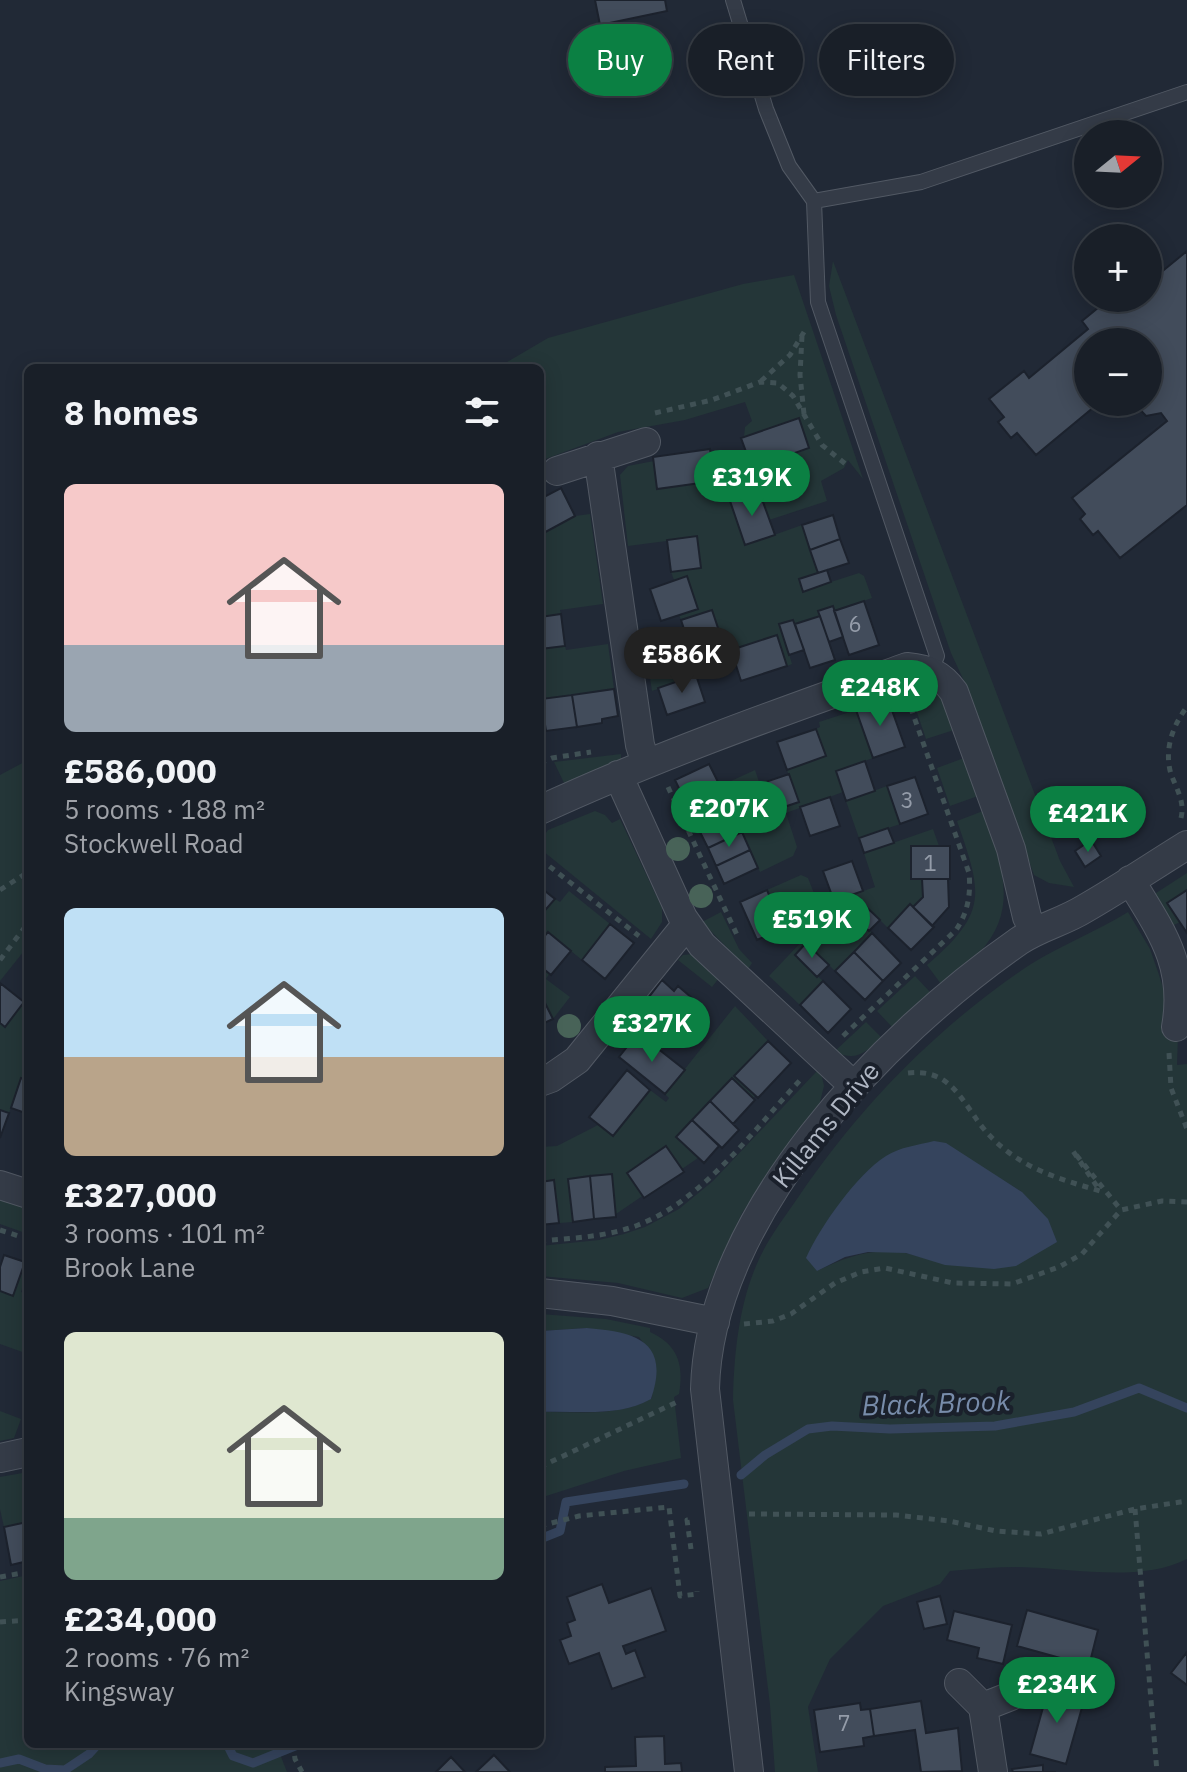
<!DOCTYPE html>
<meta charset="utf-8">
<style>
body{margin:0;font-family:"IBM Plex Sans",sans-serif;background:#222730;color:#f1f3f6;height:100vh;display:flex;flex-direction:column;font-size:30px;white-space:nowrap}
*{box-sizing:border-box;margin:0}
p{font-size:26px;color:#9fa2a8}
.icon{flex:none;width:44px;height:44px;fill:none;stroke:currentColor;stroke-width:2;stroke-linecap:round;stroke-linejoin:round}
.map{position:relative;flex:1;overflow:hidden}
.panel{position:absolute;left:24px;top:364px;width:520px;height:1384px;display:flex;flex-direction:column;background:#191f28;border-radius:12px;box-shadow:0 4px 20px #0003,0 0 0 2px #373d45}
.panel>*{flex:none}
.hud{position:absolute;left:568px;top:24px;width:498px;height:72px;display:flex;gap:16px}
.needle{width:52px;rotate:72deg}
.tools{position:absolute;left:1074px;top:120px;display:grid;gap:16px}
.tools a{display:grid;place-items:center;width:88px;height:88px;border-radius:50%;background:#191f28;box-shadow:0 4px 20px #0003,0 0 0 2px #373d45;font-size:40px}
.price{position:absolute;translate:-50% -68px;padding:0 18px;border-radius:28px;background:#0b8043;color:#fff;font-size:26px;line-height:52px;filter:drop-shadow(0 2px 4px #0008)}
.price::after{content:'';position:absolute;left:50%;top:48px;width:24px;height:18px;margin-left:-12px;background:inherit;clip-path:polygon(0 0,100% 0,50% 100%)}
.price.active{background:#222;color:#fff}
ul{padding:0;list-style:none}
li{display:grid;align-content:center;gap:16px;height:424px;padding:0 40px}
li span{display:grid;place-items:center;height:248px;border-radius:12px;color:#555}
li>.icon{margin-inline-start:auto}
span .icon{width:144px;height:144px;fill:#fffc;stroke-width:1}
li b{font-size:34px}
h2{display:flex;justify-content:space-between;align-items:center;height:96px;padding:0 40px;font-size:34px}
.tag{padding:0 28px;border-radius:36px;background:#191f28;box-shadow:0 4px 20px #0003,0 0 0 2px #373d45;font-size:28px;line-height:72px}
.tag.active{background:#0b8043;color:#fff}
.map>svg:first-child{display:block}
.green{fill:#243638;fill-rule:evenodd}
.water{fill:#35445d}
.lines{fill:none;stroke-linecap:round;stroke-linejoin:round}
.stream{stroke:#35445d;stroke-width:9}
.building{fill:#424c5b;stroke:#1c222d;stroke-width:2}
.service-casing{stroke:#525964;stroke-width:16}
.minor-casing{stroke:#525964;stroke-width:30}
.path{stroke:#405155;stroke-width:5;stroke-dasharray:6 6;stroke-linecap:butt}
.service{stroke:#343b47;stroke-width:14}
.minor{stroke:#343b47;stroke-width:28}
.tree{fill:#486358}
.labels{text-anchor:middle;stroke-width:8;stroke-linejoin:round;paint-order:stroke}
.number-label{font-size:22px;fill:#949ca9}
.street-label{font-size:26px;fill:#afb6c3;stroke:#1a202b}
.water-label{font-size:28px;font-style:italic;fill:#788caa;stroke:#1a202b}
</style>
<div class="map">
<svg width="1187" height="1772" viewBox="0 0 1187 1772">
<rect width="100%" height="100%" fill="#212936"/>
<path class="green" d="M833 261 1060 861 1074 887 1049 883 1034 875 965 683 951 653 836 315 829 286Z
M794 275 863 479 848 460 844 468 821 481 827 501 769 520 752 468 809 448 799 418 744 437 745 427 752 421 745 402 685 420 618 432 540 461V368H497L548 338 743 284Z
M654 461 715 481 720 500 730 501 746 545 802 525 818 573 800 579 803 591 859 573 864 576 872 598 834 611 818 612 820 616 795 624 793 620 780 624 792 664 787 666 777 635 726 652 712 610 681 620 679 615 698 608 687 577 674 580 671 572 701 568 697 537 628 546 620 475 628 466Z
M590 514 603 604 560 610 561 614 540 617V572L542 569 540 566V535L575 516Z
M682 637 696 675 652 691 646 650Z
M608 644 614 689 542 699 545 723 540 725V649L565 646 566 650Z
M912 681C944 690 942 701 954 730L926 739 907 683Z
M856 710 873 758 836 771 843 792 786 813 797 847 793 856 760 872 733 814 702 829 700 824 731 809 720 786 755 770 769 812 798 802 787 770 825 756 816 729 820 727 819 722Z
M621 754V760L565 785 554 762Z
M964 758 978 796 950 806 937 768Z
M28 760V946L0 981V775Z
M887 786 900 824 859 838 846 801Z
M595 811 605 815 612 823 620 819 662 908V922L651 939 543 851 542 839 548 830Z
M983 811C1000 861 1021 907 980 952 969 964 954 974 941 984L927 965C989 912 982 893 957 821Z
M933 829 939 846H911V879H922L923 897 913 907 910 905 888 928 858 898 847 910 872 933 835 971 807 943 795 955 823 981 800 1005 769 976 825 917 813 906 791 928 788 925 783 928 767 890 801 875 808 878 819 906 875 887 864 853Z
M1187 873V890L1168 903 1180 922 1172 926 1153 895Z
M569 891 610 924 582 960 548 932 540 942V916L555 899 560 902Z
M721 912 739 949 752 963 748 969 702 922Z
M1128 912 1150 949 1159 975 1178 1035 1177 1065 1187 1064V1559C1140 1583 1071 1568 1019 1567 997 1567 973 1569 950 1571L940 1584 883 1606 830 1659 808 1707 818 1772H775L770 1705 733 1400C734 1353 739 1301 760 1257 770 1236 786 1215 799 1196 861 1105 939 1025 1031 964 1062 945 1097 931 1128 912ZM988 1171 1022 1192 966 1266C946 1265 929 1259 910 1254 877 1246 847 1256 817 1271Z
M693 954 719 978 712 987 678 960 683 955Z
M540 966 549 974 546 979 570 997 553 1019 540 993Z
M915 976 930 992 892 1027 877 1011Z
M28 997V1080L21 1078 9 1113 0 1110V1023L5 1026Z
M644 1000 679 1028 661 1051 626 1024Z
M735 1006 768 1041 735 1075 755 1096 753 1098 732 1079 676 1136 698 1158 616 1214 611 1174 568 1179 573 1222 559 1223 554 1181 540 1182V1147L557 1146 598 1125 613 1136 650 1090 666 1102 669 1098 665 1094Z
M866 1022 881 1037C867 1052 855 1063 835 1051Z
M817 1071 822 1077 824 1086 819 1106 789 1144 742 1213 708 1288 682 1298 618 1283 540 1276V1246L599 1240 624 1234 645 1227 679 1209 713 1181Z
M0 1198 28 1208V1234L0 1224Z
M23 1267 28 1268 21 1292 28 1295V1354L0 1344V1291L13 1296Z
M540 1314 606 1319 650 1328V1332C678 1345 684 1364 679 1394L674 1397 681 1458 624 1471 540 1498V1412C577 1411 618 1418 652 1398L654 1358 639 1337 587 1328 540 1331Z
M0 1411 21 1419 14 1438 0 1441Z
M28 1472V1522L4 1527 0 1509V1477Z
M28 1575V1744H276L287 1772H0V1581Z"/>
<path class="water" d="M934 1141 946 1143 1022 1192 1048 1219 1057 1242 1016 1266 994 1269 945 1265 906 1253 868 1252 845 1257 817 1271 806 1258C820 1227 857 1174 886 1156 900 1147 918 1145 934 1141Z
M587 1328C634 1332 671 1340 651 1399 618 1418 578 1410 540 1412V1331Z"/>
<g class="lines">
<path class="stream" d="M741 1475 765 1455 808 1429 832 1426 890 1429 995 1426 1074 1412 1139 1388 1187 1408
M540 1539 560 1531 566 1502 684 1484
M227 1744 233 1756 253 1763 300 1744
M0 1763 19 1759 45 1769 65 1770 89 1754 98 1744"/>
</g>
<path class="building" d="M595 0H665L667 11 600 25Z
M1187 251V505L1120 558 1098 531 1093 535 1080 519 1085 514 1072 498 1167 421 1161 413 1146 416 1133 402H1148V342H1088V402H1100L1036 455 1017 433 1011 438 998 422 1004 417 989 399 1024 371 1029 378 1088 329 1082 321 1110 298H1148V283Z
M799 418 809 448 752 468 741 438Z
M710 449 715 481 657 489 653 457Z
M561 488 575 516 540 535V499Z
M759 491 775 535 745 545 730 501Z
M833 515 840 539 810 550 802 525Z
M697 536 701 568 671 572 667 540Z
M840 539 849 563 818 573 810 550Z
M827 570 831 582 803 592 799 579Z
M687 576 698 609 661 621 650 589Z
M864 601 879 645 849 655 834 611Z
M833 606 843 637 829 642 818 611Z
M712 610 726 652 695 662 681 620Z
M561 614 565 646 540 649V617Z
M820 616 835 660 810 668 795 624Z
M793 620 804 650 789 655 779 624Z
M777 635 787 666 741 681 731 650Z
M696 675 705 702 667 715 658 688Z
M614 689 618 716 602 719V723L577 727 572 695Z
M572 695 577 727 546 731 541 699Z
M888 699 905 747 873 758 856 710Z
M816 729 826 756 787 770 777 742Z
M865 761 875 791 846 801 836 771Z
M709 764 720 786 686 803 675 780Z
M789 774 799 802 769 812 760 784Z
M915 777 928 814 900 824 887 786Z
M720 786 731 809 697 826 686 803Z
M830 797 840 826 810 836 800 807Z
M733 814 742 832 708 848 699 830Z
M888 828 894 843 864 853 859 838Z
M742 832 750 850 716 866 708 848Z
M1091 840 1101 856 1085 867 1075 851Z
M911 846H950V879H911Z
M750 850 758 868 724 884 716 866Z
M852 861 863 891 834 901 823 871Z
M922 879H948L949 907 932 926 913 907 923 897Z
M540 887 555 899 540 916Z
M767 890 783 928 757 940 740 902Z
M1187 890V933L1167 903Z
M857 898 880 920 869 931 846 909Z
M910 904 934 927 911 950 888 928Z
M813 905 825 917 803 940 791 928Z
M610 924 634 943 605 979 582 960Z
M548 932 571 951 551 975 540 966V942Z
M872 933 901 963 883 981 854 952Z
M806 943 829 965 817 977 795 955Z
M854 952 883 981 865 1000 835 971Z
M662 980 674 991 678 986 699 1004 679 1028 646 1001Z
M823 981 851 1009 828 1033 800 1005Z
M0 983 24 1002 5 1027 0 1023Z
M540 993 553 1019 540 1025Z
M638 1033 685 1070 665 1094 619 1057Z
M768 1041 791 1063 758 1098 734 1076Z
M627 1070 650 1090 613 1136 589 1117Z
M21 1078 28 1080V1114L11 1108Z
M732 1078 755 1100 733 1124 710 1101Z
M710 1101 739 1130 722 1148 692 1120Z
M0 1110 9 1113 0 1138Z
M692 1120 719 1146 704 1163 676 1137Z
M666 1146 684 1172 644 1198 627 1173Z
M612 1174 616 1217 594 1219 590 1176Z
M590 1176 594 1219 573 1222 568 1179Z
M554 1180 559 1223 540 1225V1182Z
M4 1255 25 1262 13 1296 0 1291V1267Z
M27 1522 28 1561 11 1565 4 1527Z
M602 1584 609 1603 651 1588 666 1631 623 1646 626 1654 635 1650 645 1677 612 1689 599 1653 569 1664 560 1640 571 1636 567 1623 575 1620 567 1597Z
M940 1596 947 1624 924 1629 917 1602Z
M1027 1610 1098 1630 1089 1666 1017 1646Z
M954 1611 1012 1625 1003 1664 977 1658 979 1648 947 1640Z
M1187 1652V1685L1171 1673Z
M1049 1686 1085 1697 1066 1764 1030 1754Z
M921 1701 926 1733 958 1728 962 1771 921 1772 915 1730 874 1736 870 1709Z
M860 1703 861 1710 870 1709 874 1736 863 1738 864 1746 820 1752 814 1710Z
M664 1736 665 1764 681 1763 682 1772H605V1767L636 1766 635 1737Z
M494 1755 510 1772H476Z
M451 1757 465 1772H436Z
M1043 1765V1772H1056H1013L1012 1769Z"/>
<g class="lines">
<g class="service-casing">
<path id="service" d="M733 0 766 109 789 166 814 201 921 182 1187 92
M814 201 818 302 937 656 931 671"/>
</g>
<g class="minor-casing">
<path id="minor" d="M598 456 640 745 646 764
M557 471 646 442
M618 775 683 918 702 945 854 1086
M540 810C659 755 784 711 907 667 929 669 941 674 954 692L1011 849 1027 917 1034 931
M1130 880C1161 931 1187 965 1176 1027
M540 1082 551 1078 577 1060 687 924
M0 1185 28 1194
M540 1293 612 1301 715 1322
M0 1458 28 1452
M959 1683 983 1707 1011 1696
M983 1707 993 1772
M749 1772 705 1389C709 1214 884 1035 1019 941 1040 927 1063 922 1084 909 1119 889 1153 866 1187 845"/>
</g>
<path class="path" d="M802 336 800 375 804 414
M761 381 790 355 804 332
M655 413 712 400 760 382 778 383 793 396 822 445 848 466
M540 763 552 758 591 752
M668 787 738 937
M1181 818C1185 802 1177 790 1171 774 1164 751 1172 726 1187 707
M540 859 639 936
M0 890 28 872
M0 960 28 923
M843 1036 956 930C968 912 971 894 969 873L907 697
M1169 1053 1171 1088 1187 1129
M908 1073C944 1069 957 1091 975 1117 986 1134 1003 1150 1020 1160 1044 1175 1073 1183 1100 1191L1073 1151 1121 1210
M0 1230 28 1239
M540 1241C573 1238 607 1237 638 1225 704 1200 755 1128 803 1077
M744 1324 773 1321 791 1314 835 1283 861 1272 885 1268 953 1283 1012 1284 1059 1267 1082 1254 1121 1210 1162 1201 1187 1202
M540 1467 679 1401
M1135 1509 1157 1772
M749 1514 896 1515 949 1521 996 1531 1041 1534 1135 1509 1187 1501
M540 1526 579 1516 669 1507 680 1596 697 1594V1591
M691 1549 687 1520H692
M0 1577 28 1572
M0 1622 28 1620
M293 1744 295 1759 302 1772"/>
<use href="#service" class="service"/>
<use href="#minor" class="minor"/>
</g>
<g class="tree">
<circle cx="678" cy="849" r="12"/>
<circle cx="701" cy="896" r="12"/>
<circle cx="569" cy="1026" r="12"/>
</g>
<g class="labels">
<g class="number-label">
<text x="855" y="632">6</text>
<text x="907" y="808">3</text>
<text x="930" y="871">1</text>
<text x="844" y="1731">7</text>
</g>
<g class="street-label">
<text transform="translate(826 1125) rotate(-51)" y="9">Killams Drive</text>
</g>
<g class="water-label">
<text transform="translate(936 1403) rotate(-2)" y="10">Black Brook</text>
</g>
</g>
</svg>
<div class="tools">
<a><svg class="needle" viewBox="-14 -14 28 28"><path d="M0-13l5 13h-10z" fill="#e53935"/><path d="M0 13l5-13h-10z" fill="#9fa2a8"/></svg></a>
<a>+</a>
<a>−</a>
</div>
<b class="price" style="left:752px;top:518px">£319K</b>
<b class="price active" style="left:682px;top:695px">£586K</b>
<b class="price" style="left:880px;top:728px">£248K</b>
<b class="price" style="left:729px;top:849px">£207K</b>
<b class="price" style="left:1088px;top:854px">£421K</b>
<b class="price" style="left:812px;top:960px">£519K</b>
<b class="price" style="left:652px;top:1064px">£327K</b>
<b class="price" style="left:1057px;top:1725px">£234K</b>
<div class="hud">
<a class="tag active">Buy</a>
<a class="tag">Rent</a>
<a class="tag">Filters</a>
</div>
<section class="panel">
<h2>8 homes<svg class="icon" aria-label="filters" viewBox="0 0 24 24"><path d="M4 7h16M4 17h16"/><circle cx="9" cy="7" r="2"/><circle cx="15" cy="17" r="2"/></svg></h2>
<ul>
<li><span style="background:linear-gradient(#f6c9c9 65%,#9aa5b1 0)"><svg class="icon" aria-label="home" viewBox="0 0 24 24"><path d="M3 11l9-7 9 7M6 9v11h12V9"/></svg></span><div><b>£586,000</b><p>5 rooms · 188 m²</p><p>Stockwell Road</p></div></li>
<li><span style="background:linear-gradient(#bfe0f5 60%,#b9a48a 0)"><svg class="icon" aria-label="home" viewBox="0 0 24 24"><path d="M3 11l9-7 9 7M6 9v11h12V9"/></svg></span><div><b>£327,000</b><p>3 rooms · 101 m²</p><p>Brook Lane</p></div></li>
<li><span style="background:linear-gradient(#dfe7d0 75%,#7fa58c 0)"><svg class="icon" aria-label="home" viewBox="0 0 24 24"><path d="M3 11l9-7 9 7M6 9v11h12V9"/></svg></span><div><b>£234,000</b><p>2 rooms · 76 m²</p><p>Kingsway</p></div></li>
</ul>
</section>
</div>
